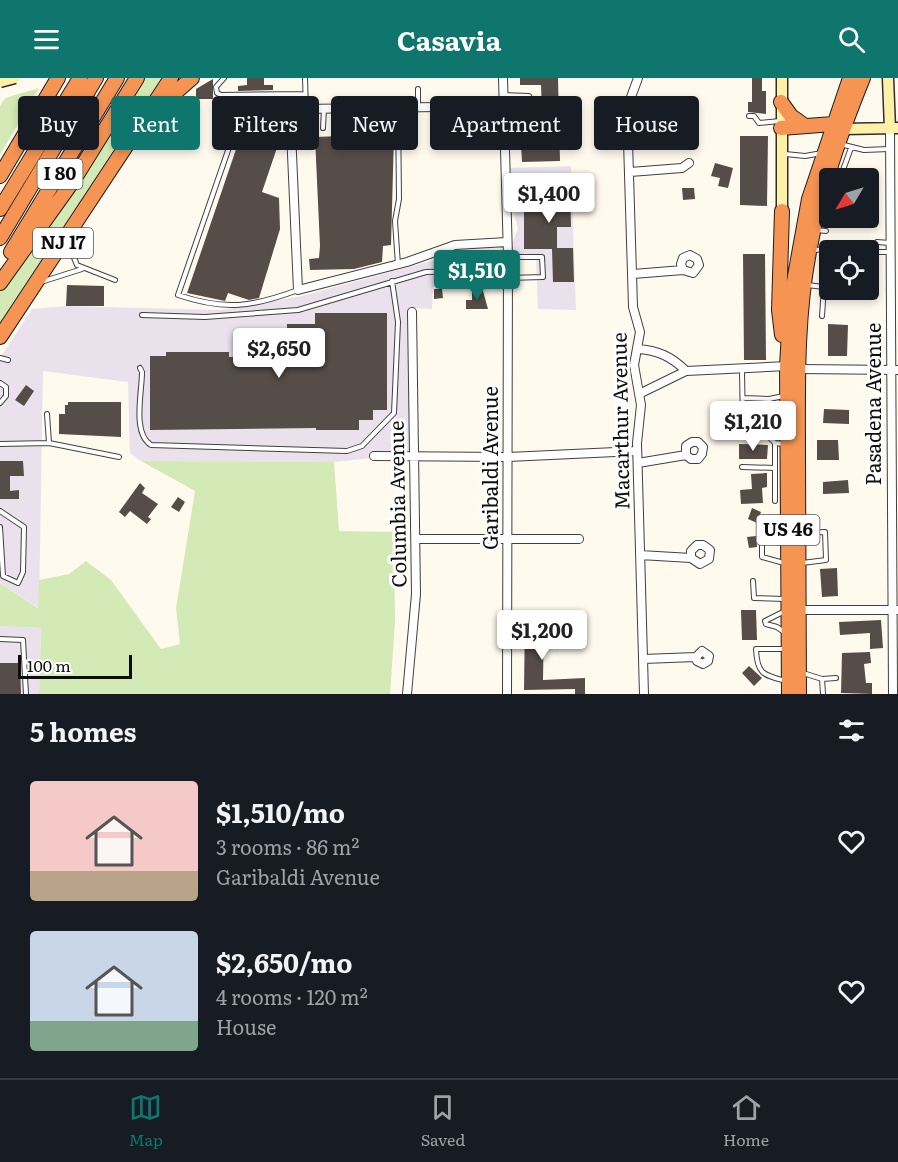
<!DOCTYPE html>
<meta charset="utf-8">
<style>
body{margin:0;font-family:Literata,serif;background:#242831;color:#f1f3f6;height:100vh;display:flex;flex-direction:column;font-size:22px;white-space:nowrap}
*{box-sizing:border-box;margin:0}
p{font-size:20px;color:#9ea1a6}
.icon{flex:none;width:33px;height:33px;fill:none;stroke:currentColor;stroke-width:2;stroke-linecap:round;stroke-linejoin:round}
.map{position:relative;height:616px;overflow:hidden}
.panel{display:flex;flex-direction:column;background:#171b24;flex:1}
.panel>*{flex:none}
.hud{position:absolute;left:18px;top:18px;width:862px;height:54px;display:flex;gap:12px}
.needle{width:39px;rotate:232deg}
.buttons{position:absolute;left:819px;top:90px;display:grid;gap:12px}
.buttons a{display:grid;place-items:center;width:60px;height:60px;border-radius:6px;background:#171b24;box-shadow:0 3px 9px #0003;font-size:30px}
.scale{position:absolute;left:18px;bottom:15px;width:114px;box-sizing:border-box;padding-left:6px;border:3px solid #0d0d0d;border-top:0;font-size:16px;line-height:21px;white-space:nowrap;color:#0d0d0d;-webkit-text-stroke:4px #fff;paint-order:stroke}
.price{position:absolute;translate:-50% -51px;padding:0 14px;border-radius:6px;background:#fff;color:#222;font-size:20px;line-height:39px;filter:drop-shadow(0 2px 3px #0008)}
.price::after{content:'';position:absolute;left:50%;top:36px;width:18px;height:14px;margin-left:-9px;background:inherit;clip-path:polygon(0 0,100% 0,50% 100%)}
.price.active{background:#0f766e;color:#fff}
ul{padding:0;list-style:none}
li{display:flex;align-items:center;gap:18px;height:150px;padding:0 30px}
li span{display:grid;place-items:center;flex:none;width:168px;height:120px;border-radius:6px;color:#555}
li>.icon{margin-inline-start:auto}
span .icon{width:72px;height:72px;fill:#fffc;stroke-width:1}
li b{font-size:26px}
h2{display:flex;justify-content:space-between;align-items:center;height:72px;padding:0 30px;font-size:26px}
.chip{padding:0 21px;border-radius:6px;background:#171b24;box-shadow:0 3px 9px #0003;font-size:21px;line-height:54px}
.chip.active{background:#0f766e;color:#fff}
header{display:flex;justify-content:space-between;align-items:center;height:78px;padding:0 30px;background:#0f766e;color:#fff;font-size:27px;font-weight:700}
.dock{display:flex;justify-content:space-around;align-items:center;height:84px;border-top:2px solid #363941;background:#171b24;font-size:16px;color:#9ea1a6}
.dock a{display:grid;justify-items:center;gap:3px}
.dock .active{color:#0f766e}
.map>svg:first-child{display:block}
.industrial{fill:#eae1ec}
.green{fill:#d4eab6}
.building{fill:#564d49}
.lines{fill:none;stroke-linecap:round;stroke-linejoin:round}
.lane-casing{stroke:#404040;stroke-width:6}
.street-casing{stroke:#404040;stroke-width:10}
.secondary-casing{stroke:#2f2f2f;stroke-width:13}
.highway-casing{stroke:#1e1e1e;stroke-width:16}
.lane{stroke:#fff;stroke-width:4}
.street{stroke:#fff;stroke-width:8}
.secondary{stroke:#fff0a8;stroke-width:10}
.highway{stroke:#f69454;stroke-width:14}
.secondary-bridge-casing{stroke:#2f2f2f;stroke-width:13;stroke-linecap:butt}
.secondary-bridge{stroke:#fff0a8;stroke-width:10}
.labels{text-anchor:middle;stroke-width:6;stroke-linejoin:round;paint-order:stroke}
.shield{fill:#fff;stroke:#565656;stroke-width:1.5}
.shield-label{font-size:18px;font-weight:bold;fill:#0d0d0d}
.street-label{font-size:20px;fill:#0d0d0d;stroke:#fff}
</style>
<header><svg class="icon" aria-label="menu" viewBox="0 0 24 24"><path d="M4 6h16M4 12h16M4 18h16"/></svg>Casavia<svg class="icon" aria-label="search" viewBox="0 0 24 24"><circle cx="10" cy="10" r="6"/><path d="M15 15l6 6"/></svg></header>
<div class="map">
<svg width="898" height="616" viewBox="0 0 898 616">
<rect width="100%" height="100%" fill="#fffaed"/>
<path class="industrial" d="M571 88 576 232 538 231 536 182H505L518 151 504 90Z
M469 176 494 179 496 206 433 209 432 231 412 230 413 376 334 384 141 383 130 375 128 304 43 293 39 530 0 505V280L32 231 66 228 222 232 302 218 442 180Z
M0 548 41 550 39 616H0Z"/>
<path class="green" d="M143 0H161L0 245V213L74 112Z
M39 10 0 77V28L5 20Z
M141 383 334 384 339 453 394 454 395 544 390 616H39L41 550 0 548V505L38 530 39 502 69 496 86 483 111 502 161 571 180 566 176 530 195 413Z"/>
<path class="building" d="M247 0H264V7H273V12L238 13V8L247 7Z
M520 0H558L560 83 522 84 521 67 543 66 541 7H520Z
M752 0H762V13H766V36L748 34V24H752Z
M213 1V21H196V11Z
M246 42 282 55 262 114 279 120 280 151 259 220 249 222 228 215 225 223 187 215Z
M394 56 391 167 383 168 382 184 354 191 310 192 309 181 319 180 320 168 315 59Z
M740 58H768L767 128 740 127Z
M715 85 733 90 728 110 718 108 720 100 711 98Z
M570 105 571 149H557V170H573L574 204H553L552 171H524V106Z
M682 110H694L695 121 683 122Z
M838 163H872V172H838Z
M743 176H765L766 282H744Z
M67 207 104 208V228H66Z
M434 211H442L443 220 434 221Z
M483 213 488 231H466V222H472V214Z
M315 235H387V332H373V342H359V352H316V350L150 352V278H166V274H229V279H245V256H287V246H315Z
M828 246 848 247 847 278H828Z
M26 307 34 313 24 328 15 322Z
M68 324H121V359L59 356V336H65V327H68Z
M747 325H764L765 345 747 346Z
M824 331 849 332V346L823 345Z
M817 362H838L839 382H817Z
M739 366 768 367 767 381H739Z
M0 383H23L24 398H10V413L19 412V421H0Z
M767 395V409L762 410 763 425 741 426 740 412 752 411 751 396Z
M848 402 849 415 823 416V404Z
M140 405 145 410 142 415 158 426 148 439 151 441 147 446 130 433 125 439 119 434Z
M178 419 185 424 179 434 171 429Z
M752 430 761 434 757 445 748 441Z
M756 458 757 469 749 470 747 459Z
M837 490 838 518 822 519 820 491Z
M741 532H756L757 562H742Z
M544 537 543 602 585 600V616H575V611L524 612 525 538Z
M881 542 883 570 870 571V555L840 557 839 544Z
M870 574 871 585 864 586 866 605H872V616L841 615 842 575Z
M0 585H20L21 616H0Z
M749 588 762 600 754 608 742 595Z"/>
<g class="lines">
<g class="lane-casing">
<path id="lane" d="M224 0 216 9 217 15 221 17 305 16
M305 0 306 30
M418 11V29
M504 17 529 18 532 23V54H505
M242 32 178 217C226 233 252 229 298 212
M749 38H754L759 45 780 43
M323 50 324 31
M840 66 864 72 889 71
M785 76 805 78 822 75
M840 100 851 70
M817 152 826 153
M877 164 890 165
M68 165 77 187 115 202
M813 172 831 171
M877 174H890
M398 187 395 143 399 121 398 30
M508 200 543 199 542 179H509
M41 204 82 191
M807 207 824 209 822 238
M142 237 205 239 298 232 426 194 507 192
M0 280 8 282
M140 290 142 294C142 315 132 355 151 367L347 373 362 368 394 335 398 244 392 203
M742 292 743 354 770 355
M0 305 6 309V318L0 325
M743 320 769 321
M47 336 49 365
M775 365V423
M0 366 49 365 119 379
M784 366 775 365 770 360 769 321 784 318
M742 389 775 390
M0 433 24 449 23 494 18 505 3 498 0 449
M801 455 825 454 826 482 802 485
M784 485 762 479V448L784 443
M753 503 754 520 785 521
M784 554 777 549 766 546 765 543 785 533
M0 561 23 562 26 616
M785 571H756C757 596 763 597 786 603
M803 595 822 601 836 600
M822 601 823 616"/>
</g>
<g class="street-casing">
<path id="street" d="M503 0 508 179 507 616
M638 0 627 30 633 229 640 254 634 287 641 327 637 365 644 616
M290 31 298 212 407 184 455 167 507 164
M242 32 504 28
M890 51 893 616
M630 94 682 90 689 85
M633 196 683 192 693 195 699 187 697 181 690 177 683 180 681 186 683 192
M637 271C658 272 672 279 686 293
M798 291 898 292
M639 316 686 293 787 288
M374 378 508 379 637 373
M638 385 686 377 691 381H698L702 376 703 369 698 364H692L686 368V377
M416 461H579
M640 477 691 480 700 486 709 481 710 472 703 467H697L691 473V480
M799 532H898
M643 581 696 579 702 573 709 578 708 583 703 586 697 583 696 579
M407 616 416 516 412 234"/>
</g>
<g class="secondary-casing">
<path id="secondary" d="M888 0 890 51
M843 51 898 50
M782 133V0"/>
</g>
<g class="highway-casing">
<path id="highway" d="M781 24 791 38 805 48
M160 28 192 0
M781 50 833 46
M0 98 58 0
M0 131 80 0
M782 133 779 232 782 257
M0 160 96 0
M11 174 117 0
M0 205 73 103 137 0
M0 259 171 0
M789 616 787 288 791 220 809 121 850 0
M799 616C799 537 798 458 798 379 798 310 796 242 809 174 820 113 840 57 863 0"/>
</g>
<use href="#lane" class="lane"/>
<use href="#street" class="street"/>
<use href="#secondary" class="secondary"/>
<use href="#highway" class="highway"/>
<g class="secondary-bridge-casing">
<path id="secondary-bridge" d="M0 4 15 0"/>
</g>
<use href="#secondary-bridge" class="secondary-bridge"/>
</g>
<g class="labels">
<g class="shield">
<rect x="37.5" y="81" width="45" height="30" rx="4.5"/>
<rect x="33" y="150" width="60" height="30" rx="4.5"/>
<rect x="756.5" y="437" width="63" height="30" rx="4.5"/>
</g>
<g class="shield-label">
<text x="60" y="102">I 80</text>
<text x="63" y="171">NJ 17</text>
<text x="788" y="458">US 46</text>
</g>
<g class="street-label">
<text transform="translate(874 326) rotate(-90)" y="7">Pasadena Avenue</text>
<text transform="translate(621 343) rotate(-91)" y="7">Macarthur Avenue</text>
<text transform="translate(491 390) rotate(-90)" y="7">Garibaldi Avenue</text>
<text transform="translate(398 426) rotate(-91)" y="7">Columbia Avenue</text>
</g>
</g>
</svg>
<div class="buttons">
<a><svg class="needle" viewBox="-14 -14 28 28"><path d="M0-13l5 13h-10z" fill="#e53935"/><path d="M0 13l5-13h-10z" fill="#9ea1a6"/></svg></a>
<a><svg class="icon" aria-label="locate" viewBox="0 0 24 24"><circle cx="12" cy="12" r="6"/><path d="M12 2v4M12 18v4M2 12h4M18 12h4"/></svg></a>
</div>
<div class="scale">100 m</div>
<b class="price" style="left:549px;top:146px">$1,400</b>
<b class="price active" style="left:477px;top:223px">$1,510</b>
<b class="price" style="left:279px;top:301px">$2,650</b>
<b class="price" style="left:753px;top:374px">$1,210</b>
<b class="price" style="left:542px;top:583px">$1,200</b>
<div class="hud">
<a class="chip">Buy</a>
<a class="chip active">Rent</a>
<a class="chip">Filters</a>
<a class="chip">New</a>
<a class="chip">Apartment</a>
<a class="chip">House</a>
</div>
</div>
<section class="panel">
<h2>5 homes<svg class="icon" aria-label="filters" viewBox="0 0 24 24"><path d="M4 7h16M4 17h16"/><circle cx="9" cy="7" r="2"/><circle cx="15" cy="17" r="2"/></svg></h2>
<ul>
<li><span style="background:linear-gradient(#f6c9c9 75%,#b9a48a 0)"><svg class="icon" aria-label="home" viewBox="0 0 24 24"><path d="M3 11l9-7 9 7M6 9v11h12V9"/></svg></span><div><b>$1,510/mo</b><p>3 rooms · 86 m²</p><p>Garibaldi Avenue</p></div><svg class="icon" aria-label="heart" viewBox="0 0 24 24"><path d="M12 20l-8-8c-3-5 5-10 8-4 3-6 11-1 8 4z"/></svg></li>
<li><span style="background:linear-gradient(#c9d6e8 75%,#7fa58c 0)"><svg class="icon" aria-label="home" viewBox="0 0 24 24"><path d="M3 11l9-7 9 7M6 9v11h12V9"/></svg></span><div><b>$2,650/mo</b><p>4 rooms · 120 m²</p><p>House</p></div><svg class="icon" aria-label="heart" viewBox="0 0 24 24"><path d="M12 20l-8-8c-3-5 5-10 8-4 3-6 11-1 8 4z"/></svg></li>
</ul>
</section>
<nav class="dock">
<a class="active"><svg class="icon" aria-label="map" viewBox="0 0 24 24"><path d="M3 6l6-2 6 2 6-2v14l-6 2-6-2-6 2zM9 4v14M15 6v14"/></svg>Map</a>
<a><svg class="icon" aria-label="saved" viewBox="0 0 24 24"><path d="M7 4h10v16l-5-4-5 4z"/></svg>Saved</a>
<a><svg class="icon" aria-label="home" viewBox="0 0 24 24"><path d="M3 11l9-7 9 7M6 9v11h12V9"/></svg>Home</a>
</nav>
